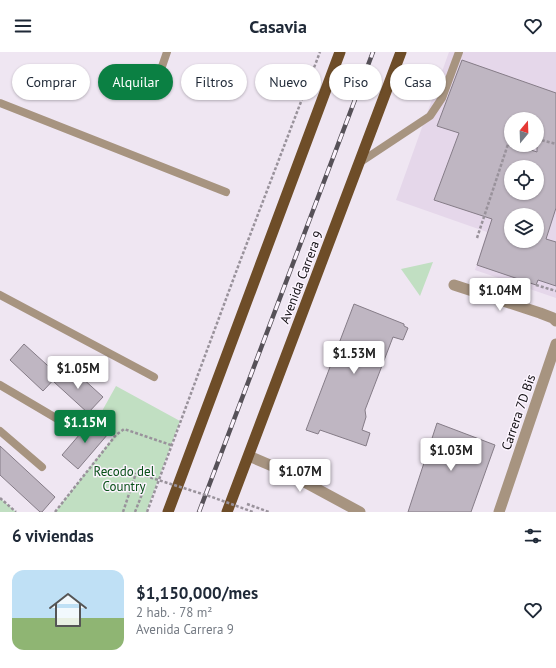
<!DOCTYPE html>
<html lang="es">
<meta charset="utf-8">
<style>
body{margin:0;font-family:"PT Sans",sans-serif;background:#f2f2f3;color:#1f2937;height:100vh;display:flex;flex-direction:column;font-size:15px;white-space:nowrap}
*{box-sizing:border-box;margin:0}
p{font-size:13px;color:#747a83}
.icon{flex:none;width:22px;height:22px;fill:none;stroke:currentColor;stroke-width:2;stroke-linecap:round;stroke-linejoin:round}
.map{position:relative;height:460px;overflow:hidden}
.side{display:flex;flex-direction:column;background:#fff;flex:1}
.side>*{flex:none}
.hud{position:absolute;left:12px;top:12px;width:532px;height:36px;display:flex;gap:8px}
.needle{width:26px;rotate:19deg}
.controls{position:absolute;left:504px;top:60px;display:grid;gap:8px}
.controls a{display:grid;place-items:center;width:40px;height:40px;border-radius:50%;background:#fff;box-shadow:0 1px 3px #0004;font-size:20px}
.price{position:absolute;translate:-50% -34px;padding:0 9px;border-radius:4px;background:#fff;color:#222;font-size:13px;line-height:26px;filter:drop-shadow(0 1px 2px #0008)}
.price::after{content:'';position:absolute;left:50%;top:24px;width:12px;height:9px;margin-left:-6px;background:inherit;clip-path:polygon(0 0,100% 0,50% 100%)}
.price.on{background:#0b8043;color:#fff}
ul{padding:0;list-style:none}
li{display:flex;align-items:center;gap:12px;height:100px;padding:0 12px}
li+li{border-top:1px solid #e0e1e3}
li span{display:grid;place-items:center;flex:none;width:112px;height:80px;border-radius:12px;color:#555}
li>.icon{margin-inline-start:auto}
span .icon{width:48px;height:48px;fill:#fffc;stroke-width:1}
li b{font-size:17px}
h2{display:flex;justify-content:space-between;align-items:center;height:48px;padding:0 12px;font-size:17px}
.tag{padding:0 14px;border-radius:18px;background:#fff;box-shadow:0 1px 3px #0004;font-size:14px;line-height:36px}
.tag.on{background:#0b8043;color:#fff}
header{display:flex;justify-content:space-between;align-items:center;height:52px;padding:0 12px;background:#fff;font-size:18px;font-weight:600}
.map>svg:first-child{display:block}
.built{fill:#e5d7ea;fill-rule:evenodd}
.green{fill:#c1dfc2}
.building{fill:#bfb6c2;stroke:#857c87;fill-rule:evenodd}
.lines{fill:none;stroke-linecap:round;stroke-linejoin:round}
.path{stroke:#99929b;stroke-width:2.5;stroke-dasharray:3 2;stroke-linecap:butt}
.service{stroke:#a79480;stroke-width:8}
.minor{stroke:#a79480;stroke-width:11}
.primary{stroke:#6e4d28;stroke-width:11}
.rail-casing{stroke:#565158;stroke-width:4.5}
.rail{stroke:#fcf4fe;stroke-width:3;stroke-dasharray:9;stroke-linecap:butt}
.path-bridge{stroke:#99929b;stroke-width:2.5;stroke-dasharray:3 2;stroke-linecap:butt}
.labels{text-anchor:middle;stroke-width:3;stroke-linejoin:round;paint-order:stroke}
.street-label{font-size:13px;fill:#0f0c10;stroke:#fcf4fe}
.park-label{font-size:13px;fill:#085018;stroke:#fcf4fe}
</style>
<header><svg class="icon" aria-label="menu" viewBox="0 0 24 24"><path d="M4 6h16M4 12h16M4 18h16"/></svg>Casavia<svg class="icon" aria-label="heart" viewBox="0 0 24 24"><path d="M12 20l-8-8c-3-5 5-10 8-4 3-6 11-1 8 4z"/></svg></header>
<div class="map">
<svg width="556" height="460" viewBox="0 0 556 460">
<rect width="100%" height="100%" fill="#efe6f2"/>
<path class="built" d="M449 0H556V246L475 218 487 180 396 148ZM511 67H537V93H511ZM511 115H537V141H511ZM511 163H537V189H511Z"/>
<path class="green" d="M433 210 420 244 401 217Z
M116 334 180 369 146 460H55L115 383 97 368Z
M0 446 16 460H0Z"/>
<path class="building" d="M462 8 556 41V156L546 187 556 190V234L538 228 536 233 477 213 492 167 434 148 459 81 437 74ZM511 67H537V100L516 93H511ZM511 115H537V141H511ZM511 163H537V189H511Z
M354 252 404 272V274L408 276 403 288 393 285 365 358 366 365 362 378 370 381 366 394 320 378 318 382 306 378Z
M24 292 58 323 43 339 10 308Z
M69 314 103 345 88 361 54 330Z
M92 368 108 382 78 417 62 403Z
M437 371 495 393 471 460H408Z
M0 394 55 445 42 460H40L0 423Z"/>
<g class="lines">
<path class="path" d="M412 16 437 24
M537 87 556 92
M477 186 511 83
M536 233 556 239
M0 446 16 460
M247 452 269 460
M55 460 116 383 124 377 171 393
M123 460 136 421
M135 460 144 437
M147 460 239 212 320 0"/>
<path class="service" d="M156 32 167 0
M0 51 226 140
M359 111 430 64 442 46 459 0
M0 243 154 325
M0 333 66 372
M0 379 42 415"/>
<path class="minor" d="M454 233 540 261 553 266 556 269
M249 404 284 419 360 460
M499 460 556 292"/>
<path class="primary" d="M168 460 340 0
M227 460 401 0"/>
<g class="rail-casing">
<path id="rail" d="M199 460 373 0"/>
</g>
<use href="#rail" class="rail"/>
<path class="path-bridge" d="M136 421 212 445 253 460"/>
</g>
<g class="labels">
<g class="street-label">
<text transform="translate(301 225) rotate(-69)" y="5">Avenida Carrera 9</text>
<text transform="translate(518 360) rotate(-71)" y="5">Carrera 7D Bis</text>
</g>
<g class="park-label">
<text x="124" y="424">Recodo del<tspan x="124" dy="15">Country</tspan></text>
</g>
</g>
</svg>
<div class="controls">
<a><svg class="needle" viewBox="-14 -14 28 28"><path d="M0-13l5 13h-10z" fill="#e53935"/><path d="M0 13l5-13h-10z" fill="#747a83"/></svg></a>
<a><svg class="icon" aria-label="locate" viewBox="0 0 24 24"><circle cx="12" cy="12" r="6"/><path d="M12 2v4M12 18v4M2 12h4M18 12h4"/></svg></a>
<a><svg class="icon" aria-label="layers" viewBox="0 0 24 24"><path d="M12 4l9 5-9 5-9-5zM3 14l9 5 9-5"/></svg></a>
</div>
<b class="price" style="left:500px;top:260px">$1.04M</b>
<b class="price" style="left:354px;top:323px">$1.53M</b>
<b class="price" style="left:78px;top:338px">$1.05M</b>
<b class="price on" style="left:85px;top:392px">$1.15M</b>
<b class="price" style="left:451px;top:420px">$1.03M</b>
<b class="price" style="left:300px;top:441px">$1.07M</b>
<div class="hud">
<a class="tag">Comprar</a>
<a class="tag on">Alquilar</a>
<a class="tag">Filtros</a>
<a class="tag">Nuevo</a>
<a class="tag">Piso</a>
<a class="tag">Casa</a>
</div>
</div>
<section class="side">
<h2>6 viviendas<svg class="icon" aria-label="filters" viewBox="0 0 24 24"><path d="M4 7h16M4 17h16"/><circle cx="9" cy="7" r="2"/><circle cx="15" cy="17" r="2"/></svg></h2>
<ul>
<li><span style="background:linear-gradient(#bfe0f5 60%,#8fb573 0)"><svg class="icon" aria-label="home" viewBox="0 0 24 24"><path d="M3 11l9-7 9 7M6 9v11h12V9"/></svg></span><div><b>$1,150,000/mes</b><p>2 hab. · 78 m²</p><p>Avenida Carrera 9</p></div><svg class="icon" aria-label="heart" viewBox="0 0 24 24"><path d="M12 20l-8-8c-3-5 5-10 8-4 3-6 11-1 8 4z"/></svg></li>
</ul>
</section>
